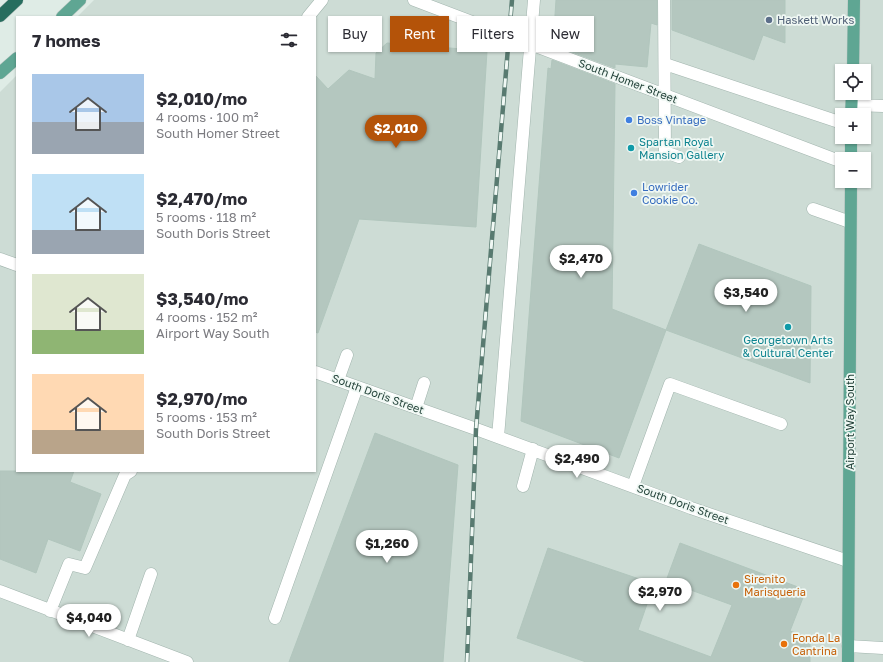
<!DOCTYPE html>
<meta charset="utf-8">
<style>
body{margin:0;font-family:"Golos Text",sans-serif;background:#f2f2f3;color:#2b2b33;height:100vh;display:flex;flex-direction:column;font-size:15px;white-space:nowrap}
*{box-sizing:border-box;margin:0}
p{font-size:13px;color:#7c7c81}
.icon{flex:none;width:22px;height:22px;fill:none;stroke:currentColor;stroke-width:2;stroke-linecap:round;stroke-linejoin:round}
.map{position:relative;flex:1;overflow:hidden}
.panel{position:absolute;left:16px;top:16px;width:300px;height:456px;display:flex;flex-direction:column;background:#fff;border-radius:0px;box-shadow:0 1px 3px #0004}
.panel>*{flex:none}
.banner{position:absolute;left:328px;top:16px;width:380px;height:36px;display:flex;gap:8px}
.tools{position:absolute;left:835px;top:64px;display:grid;gap:8px}
.tools a{display:grid;place-items:center;width:36px;height:36px;border-radius:0px;background:#fff;box-shadow:0 1px 3px #0004;font-size:20px}
.price{position:absolute;translate:-50% -34px;padding:0 9px;border-radius:14px;background:#fff;color:#222;font-size:13px;line-height:26px;filter:drop-shadow(0 1px 2px #0008)}
.price::after{content:'';position:absolute;left:50%;top:24px;width:12px;height:9px;margin-left:-6px;background:inherit;clip-path:polygon(0 0,100% 0,50% 100%)}
.price.current{background:#b45309;color:#fff}
ul{padding:0;list-style:none}
li{display:flex;align-items:center;gap:12px;height:100px;padding:0 16px}
li span{display:grid;place-items:center;flex:none;width:112px;height:80px;border-radius:0px;color:#555}
li>.icon{margin-inline-start:auto}
span .icon{width:48px;height:48px;fill:#fffc;stroke-width:1}
li b{font-size:17px}
h2{display:flex;justify-content:space-between;align-items:center;height:48px;padding:0 16px;font-size:17px}
.pill{padding:0 14px;border-radius:0px;background:#fff;box-shadow:0 1px 3px #0004;font-size:14px;line-height:36px}
.pill.current{background:#b45309;color:#fff}
.map>svg:first-child{display:block}
.built{fill:#cddcd5;fill-rule:evenodd}
.building{fill:#b4c7bf;stroke:#b1c6bd}
.lines{fill:none;stroke-linecap:round;stroke-linejoin:round}
.minor-casing{stroke:#a1b4ad;stroke-width:13}
.major-casing{stroke:#c0c9c6;stroke-width:13}
.highway-casing{stroke:#c0c9c6;stroke-width:13}
.minor{stroke:#fff;stroke-width:12}
.major{stroke:#5fa693;stroke-width:12}
.highway{stroke:#276d5e;stroke-width:12}
.rail-casing{stroke:#587a70;stroke-width:4.5}
.rail{stroke:#f0f8f4;stroke-width:3;stroke-dasharray:9;stroke-linecap:butt}
.service-dot{fill:#5c6f8a;stroke:#f0f8f4;stroke-width:1.5}
.shop-dot{fill:#3f7fe0;stroke:#f0f8f4;stroke-width:1.5}
.culture-dot{fill:#0f9aa8;stroke:#f0f8f4;stroke-width:1.5}
.food-dot{fill:#e8710a;stroke:#f0f8f4;stroke-width:1.5}
.labels{text-anchor:middle;stroke-width:3.5;stroke-linejoin:round;paint-order:stroke}
.service-label{font-size:11px;fill:#4e5e75;stroke:#f0f8f4;text-anchor:start}
.street-label{font-size:11px;fill:#1e3e35;stroke:#f0f8f4}
.shop-label{font-size:11px;fill:#366cbe;stroke:#f0f8f4;text-anchor:start}
.culture-label{font-size:11px;fill:#0d838f;stroke:#f0f8f4;text-anchor:start}
.food-label{font-size:11px;fill:#c56008;stroke:#f0f8f4;text-anchor:start}
</style>
<div class="map">
<svg width="883" height="662" viewBox="0 0 883 662">
<rect width="100%" height="100%" fill="#dfece6"/>
<path class="built" d="M94 0H883V662H0V92L17 75V471H315V17H77ZM842 71H864V93H842ZM842 115H864V137H842ZM842 159H864V181H842Z"/>
<path class="building" d="M556 0H657V25L651 23 647 67 615 64V68L553 45Z
M672 0H785V43L763 35 754 60 672 30Z
M387 43 487 51 476 227 359 219 318 333 315 332V75L328 89 349 70 375 79 376 53Z
M552 60 615 84 612 309 666 330 619 458 521 421 548 68 551 69Z
M699 244 811 286 810 383 666 330Z
M375 433 458 465 443 662H289Z
M0 471H74L70 482 101 494 80 551 48 539 36 573 0 559Z
M680 543 806 590 790 631 810 638V662H586L517 638 548 548 654 584 638 630 711 657 732 605 666 581Z"/>
<g class="lines">
<g class="minor-casing">
<path id="minor" d="M414 0 842 162
M664 0 665 152 679 157
M308 17 322 0
M665 64 842 123
M852 105 883 106
M813 209 850 222
M0 259 17 265
M315 372 476 429 691 508 848 561
M338 380 347 355
M416 408 424 383
M498 437 534 0
M523 486 533 449
M633 486 670 384 781 424
M0 591 187 662
M50 611 69 564 85 568 125 475 131 471
M275 618 357 387
M128 640 151 574
M848 646 883 648"/>
</g>
<g class="major-casing">
<path id="major" d="M62 17 80 0
M853 71 854 0
M0 73 17 58
M851 115 852 93
M851 159V137
M848 662 851 181"/>
</g>
<g class="highway-casing">
<path id="highway" d="M0 16 17 0"/>
</g>
<use href="#minor" class="minor"/>
<use href="#major" class="major"/>
<use href="#highway" class="highway"/>
<g class="rail-casing">
<path id="rail" d="M467 662 476 429 512 0"/>
</g>
<use href="#rail" class="rail"/>
</g>
<circle class="service-dot" cx="769" cy="20" r="4"/>
<g class="shop-dot">
<circle cx="629" cy="120" r="4"/>
<circle cx="634" cy="193" r="4"/>
</g>
<g class="culture-dot">
<circle cx="631" cy="148" r="4"/>
<circle cx="788" cy="327" r="4"/>
</g>
<g class="food-dot">
<circle cx="736" cy="585" r="4"/>
<circle cx="784" cy="644" r="4"/>
</g>
<g class="labels">
<g class="service-label">
<text x="777" y="24">Haskett Works</text>
</g>
<g class="street-label">
<text transform="translate(628 81) rotate(21)" y="4">South Homer Street</text>
<text transform="translate(378 394) rotate(20)" y="4">South Doris Street</text>
<text transform="translate(850 422) rotate(-90)" y="4">Airport Way South</text>
<text transform="translate(683 504) rotate(20)" y="4">South Doris Street</text>
</g>
<g class="shop-label">
<text x="637" y="124">Boss Vintage</text>
<text x="642" y="191">Lowrider<tspan x="642" dy="13">Cookie Co.</tspan></text>
</g>
<g class="culture-label">
<text x="639" y="146">Spartan Royal<tspan x="639" dy="13">Mansion Gallery</tspan></text>
<text x="788" y="344" text-anchor="middle">Georgetown Arts<tspan x="788" dy="13">&amp; Cultural Center</tspan></text>
</g>
<g class="food-label">
<text x="744" y="583">Sirenito<tspan x="744" dy="13">Marisqueria</tspan></text>
<text x="792" y="642">Fonda La<tspan x="792" dy="13">Cantrina</tspan></text>
</g>
</g>
</svg>
<div class="tools">
<a><svg class="icon" aria-label="locate" viewBox="0 0 24 24"><circle cx="12" cy="12" r="6"/><path d="M12 2v4M12 18v4M2 12h4M18 12h4"/></svg></a>
<a>+</a>
<a>−</a>
</div>
<b class="price current" style="left:396px;top:149px">$2,010</b>
<b class="price" style="left:581px;top:279px">$2,470</b>
<b class="price" style="left:746px;top:313px">$3,540</b>
<b class="price" style="left:577px;top:479px">$2,490</b>
<b class="price" style="left:387px;top:564px">$1,260</b>
<b class="price" style="left:660px;top:612px">$2,970</b>
<b class="price" style="left:89px;top:638px">$4,040</b>
<div class="banner">
<a class="pill">Buy</a>
<a class="pill current">Rent</a>
<a class="pill">Filters</a>
<a class="pill">New</a>
</div>
<section class="panel">
<h2>7 homes<svg class="icon" aria-label="filters" viewBox="0 0 24 24"><path d="M4 7h16M4 17h16"/><circle cx="9" cy="7" r="2"/><circle cx="15" cy="17" r="2"/></svg></h2>
<ul>
<li><span style="background:linear-gradient(#a9c7e8 60%,#9aa5b1 0)"><svg class="icon" aria-label="home" viewBox="0 0 24 24"><path d="M3 11l9-7 9 7M6 9v11h12V9"/></svg></span><div><b>$2,010/mo</b><p>4 rooms · 100 m²</p><p>South Homer Street</p></div></li>
<li><span style="background:linear-gradient(#bfe0f5 70%,#9aa5b1 0)"><svg class="icon" aria-label="home" viewBox="0 0 24 24"><path d="M3 11l9-7 9 7M6 9v11h12V9"/></svg></span><div><b>$2,470/mo</b><p>5 rooms · 118 m²</p><p>South Doris Street</p></div></li>
<li><span style="background:linear-gradient(#dfe7d0 70%,#8fb573 0)"><svg class="icon" aria-label="home" viewBox="0 0 24 24"><path d="M3 11l9-7 9 7M6 9v11h12V9"/></svg></span><div><b>$3,540/mo</b><p>4 rooms · 152 m²</p><p>Airport Way South</p></div></li>
<li><span style="background:linear-gradient(#ffd9b3 70%,#b9a48a 0)"><svg class="icon" aria-label="home" viewBox="0 0 24 24"><path d="M3 11l9-7 9 7M6 9v11h12V9"/></svg></span><div><b>$2,970/mo</b><p>5 rooms · 153 m²</p><p>South Doris Street</p></div></li>
</ul>
</section>
</div>
